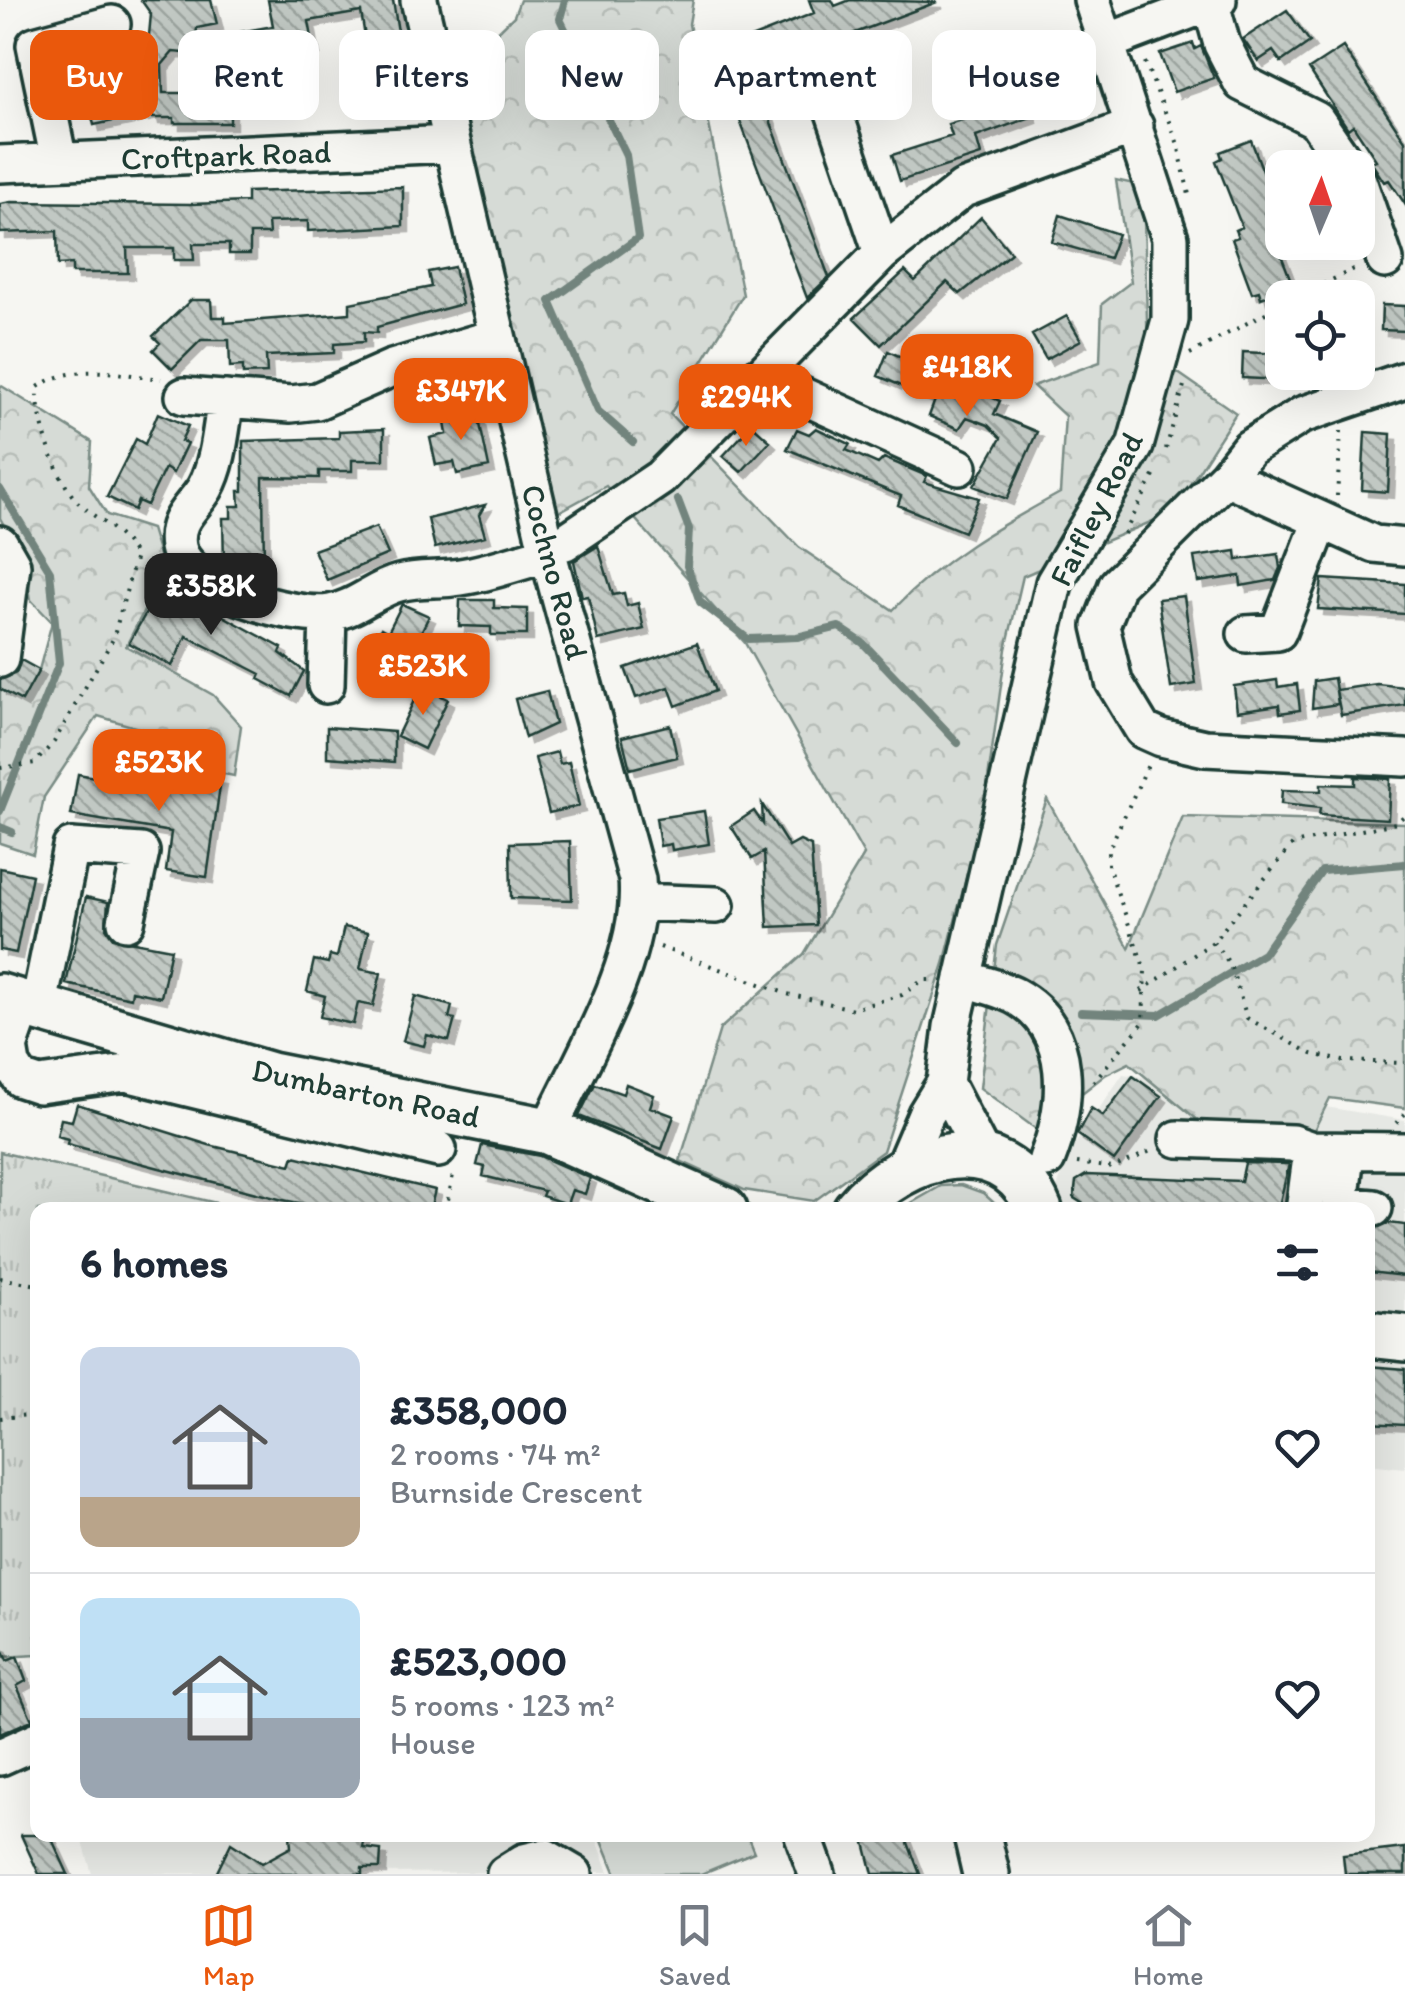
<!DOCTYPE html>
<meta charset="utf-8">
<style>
body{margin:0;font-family:Itim,sans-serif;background:#f6f6f7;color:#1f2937;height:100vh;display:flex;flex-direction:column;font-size:38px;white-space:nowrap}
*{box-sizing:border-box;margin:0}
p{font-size:32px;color:#747a83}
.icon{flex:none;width:55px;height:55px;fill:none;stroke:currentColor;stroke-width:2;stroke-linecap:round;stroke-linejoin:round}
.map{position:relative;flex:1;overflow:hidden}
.drawer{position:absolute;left:30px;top:1202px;width:1345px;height:640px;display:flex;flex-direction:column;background:#fff;border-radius:20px;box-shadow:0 10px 40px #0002}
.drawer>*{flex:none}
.guide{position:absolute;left:30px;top:30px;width:1345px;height:90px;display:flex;gap:20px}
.needle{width:65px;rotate:2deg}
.fabs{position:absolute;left:1265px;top:150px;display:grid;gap:20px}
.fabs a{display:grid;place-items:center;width:110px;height:110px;border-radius:20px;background:#fff;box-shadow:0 10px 40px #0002;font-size:50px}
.price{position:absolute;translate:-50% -85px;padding:0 22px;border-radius:20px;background:#ea580c;color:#fff;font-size:32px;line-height:65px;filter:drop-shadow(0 2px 5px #0008)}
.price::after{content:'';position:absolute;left:50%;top:60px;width:30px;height:22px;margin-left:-15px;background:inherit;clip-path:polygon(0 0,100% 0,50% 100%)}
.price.on{background:#222;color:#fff}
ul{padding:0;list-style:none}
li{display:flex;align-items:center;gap:30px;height:250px;padding:0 50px}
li+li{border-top:2px solid #e0e1e3}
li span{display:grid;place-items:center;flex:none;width:280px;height:200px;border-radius:20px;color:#555}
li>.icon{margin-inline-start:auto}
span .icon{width:120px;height:120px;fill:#fffc;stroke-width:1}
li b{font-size:42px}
h2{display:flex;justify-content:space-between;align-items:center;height:120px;padding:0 50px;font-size:42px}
.pill{padding:0 35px;border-radius:20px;background:#fff;box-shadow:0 10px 40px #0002;font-size:35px;line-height:90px}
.pill.on{background:#ea580c;color:#fff}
.dock{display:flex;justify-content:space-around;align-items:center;height:140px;border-top:2px solid #e0e1e3;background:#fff;font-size:28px;color:#747a83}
.dock a{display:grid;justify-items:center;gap:5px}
.dock .on{color:#ea580c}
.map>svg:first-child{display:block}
.built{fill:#e6e8e4}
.grass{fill:#d6dbd6;stroke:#7a8c85;stroke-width:2.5}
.forest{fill:url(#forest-crowns);stroke:#7a8c85;stroke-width:2.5}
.park{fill:url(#park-tufts);stroke:#7a8c85;stroke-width:2.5}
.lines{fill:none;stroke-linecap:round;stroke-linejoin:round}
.stream{stroke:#72847d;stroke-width:8}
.building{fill:url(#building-back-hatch);stroke:#1f3d34;stroke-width:2.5;filter:url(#shadow)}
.minor-casing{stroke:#1f3d34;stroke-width:42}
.major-casing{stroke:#1f3d34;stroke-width:52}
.path{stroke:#1f3d34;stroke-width:4;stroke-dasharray:2.5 8;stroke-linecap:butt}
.minor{stroke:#f6f6f2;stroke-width:35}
.major{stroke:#f6f6f2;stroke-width:45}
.labels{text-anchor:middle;stroke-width:9;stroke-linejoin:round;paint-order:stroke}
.street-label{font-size:32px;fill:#1f3d34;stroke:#f6f6f2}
</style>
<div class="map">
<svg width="1405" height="1874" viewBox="0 0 1405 1874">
<defs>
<pattern id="forest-crowns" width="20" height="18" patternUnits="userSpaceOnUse" patternTransform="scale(2.5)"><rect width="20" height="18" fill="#d6dbd6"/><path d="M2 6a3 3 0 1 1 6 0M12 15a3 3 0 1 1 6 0" fill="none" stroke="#b7bdb8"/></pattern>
<pattern id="park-tufts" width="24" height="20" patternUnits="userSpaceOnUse" patternTransform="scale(2.5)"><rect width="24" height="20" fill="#d6dbd6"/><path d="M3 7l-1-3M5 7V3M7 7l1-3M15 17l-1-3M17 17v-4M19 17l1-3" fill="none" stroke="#b7bdb8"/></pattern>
<pattern id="building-back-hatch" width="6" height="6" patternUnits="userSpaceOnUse" patternTransform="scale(2.5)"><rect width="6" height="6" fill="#c1c8c3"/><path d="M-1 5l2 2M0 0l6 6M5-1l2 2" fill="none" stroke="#9ca49f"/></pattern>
<filter id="shadow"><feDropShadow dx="6" dy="6" stdDeviation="0" flood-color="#0004"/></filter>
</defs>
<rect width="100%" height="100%" fill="#f6f6f2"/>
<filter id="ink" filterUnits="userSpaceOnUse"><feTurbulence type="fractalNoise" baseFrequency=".01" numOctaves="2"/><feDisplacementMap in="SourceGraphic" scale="20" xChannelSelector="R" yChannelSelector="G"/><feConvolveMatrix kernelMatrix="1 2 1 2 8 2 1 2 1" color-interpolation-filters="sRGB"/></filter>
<g filter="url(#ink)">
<path class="built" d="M1123 1074 1405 1120V1468L1368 1464V1210H1050L1068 1154Z
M81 1835H595L609 1872 92 1874Z"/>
<path class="grass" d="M961 1185 983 1193 1002 1210H899L941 1186Z
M600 1835H747L754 1852 701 1874H616Z"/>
<path class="forest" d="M520 0H693L689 24 743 295 670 414 799 547 893 610C942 558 998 527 1060 493L1065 416 1033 386 1100 362 1102 304 1131 282 1116 180 1143 186 1148 352 1236 413 1172 513 1023 576 1006 649 984 808 944 964 883 1151 814 1201 744 1190 680 1161 720 1029 804 954 864 855 745 643 606 486 553 515 455 73 514 16Z
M0 385 92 442 89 486 107 515 151 529 164 572 126 646 213 695 241 726 234 776 165 762 162 735 98 716 44 797 33 854 0 843V689L22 700 39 670 52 622 31 600 25 564 0 518Z
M1047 799 1129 948 1183 817 1405 823V1108L1330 1098 1310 1138 1205 1126 1129 1063 1105 1075 1036 1129 980 1088 997 945Z"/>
<path class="park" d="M0 1152 246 1210H38L37 1655 0 1657Z"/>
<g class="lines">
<path class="stream" d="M565 0 560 19 626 155 638 238 550 301 598 411 633 442
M0 489 50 571 59 663 0 811
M678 500 689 529 687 566 700 602 748 639 797 637 839 627 863 643 958 743
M0 827 12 832
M1081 1012 1159 1015 1263 954 1322 871 1405 864"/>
</g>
<path class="building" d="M141 0H211L217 24 197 28 194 54 173 52 162 65 163 93H213L214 103H230V123H174V118H153L152 113 94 125 80 68 147 56 151 14Z
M268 0H393L398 32 365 37 361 12 309 21 314 49 241 62 235 33 273 26Z
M809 0H832L835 6 850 0 937 2 752 72 829 277 807 298 725 81 721 83 710 54 814 13Z
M1287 10 1310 42 1281 62 1273 51 1258 61 1243 39Z
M1002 38 1031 117 976 137 981 155 900 181 892 155 952 136 948 124 998 109 976 47Z
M1193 43 1195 49 1201 46 1214 78 1174 92 1160 54Z
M1343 47 1405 141V204L1389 180 1384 182 1371 162 1376 160 1353 125 1348 129 1309 69Z
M1251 140 1277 208 1265 213 1293 286 1261 298 1259 291 1252 293 1232 239 1238 237 1235 230 1242 227 1216 161 1222 158 1220 152Z
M403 187V226L308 231V221L268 222 269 234H250V254H229V244H193L194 260H174V248H127L128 273H72V264L58 265 57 231 0 233V204L11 202 191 204 247 202V192Z
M1060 215 1118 234 1109 258 1052 242Z
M981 217 1011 253 960 294 947 282 881 345 854 318 905 271 915 281Z
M454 267 462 304 377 327V333L364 332V342L334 344V353L266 356 267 373 243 374V366L230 367 229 340H201L172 369 153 350 160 343 153 336 191 300H211L212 317H225V323L350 313V303L431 287 428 272Z
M1382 305 1405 306V331L1381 330Z
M1067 316 1081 340 1046 359 1032 335Z
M888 351 1000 401 994 414 1037 432 1007 499 974 486 1001 438 988 425 967 417 959 429 929 416 935 400 878 376Z
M1243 352 1282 354V380L1242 378Z
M477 410 489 467 457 474 454 462 436 465 430 438 447 434 444 417Z
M158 413 188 426 181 441 187 443 173 473 165 468 147 505 138 501 134 510 107 497 136 439 145 444Z
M752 425 770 441 741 472 723 456Z
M816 428 850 444 846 450 878 464 884 458 927 476 924 482 979 498 964 532 898 505 901 496 787 449 797 429 809 434Z
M384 429V460H352V471H319V478L263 477 264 573H241L234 571V564H224L223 518H231V506H240L239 491H243V441L339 438V431Z
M1365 432 1391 434 1388 492 1362 490Z
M485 505 479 515 485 536 435 548 428 519Z
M376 527 388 554 327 580 314 550Z
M598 546 613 595 624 593 627 606 638 603 644 629 598 640 588 596 582 597 574 561Z
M1236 551 1237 560 1278 554 1280 568 1275 580 1241 586 1240 576 1198 582 1194 557Z
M1322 579 1405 584V614L1318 609Z
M163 583 282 648 280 653 304 671 291 696 259 679 261 674 186 636 172 666 129 643Z
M1184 596 1196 684 1171 688 1158 599Z
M460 600H494V608L527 609V635H491V627L459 626Z
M402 604 429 616 402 670 370 652 381 628 388 632Z
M697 643 715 691 676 706 669 687 636 698 625 668Z
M21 660 39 670 22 701 0 689V680L16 673Z
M1334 678 1338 704 1312 708 1314 681Z
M1277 680 1278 687 1297 684 1300 710 1280 713 1279 705 1237 711 1234 686Z
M1377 684 1405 687V705L1341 715 1336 690Z
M421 686 448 699 424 749 397 736Z
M547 691 555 724 525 738 515 699Z
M670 725 677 757 630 769 622 737Z
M327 727 394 732V762L327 757Z
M557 752 560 764 569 762 579 806 549 813 535 758Z
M180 773 221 779 207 877 166 871 171 832 71 815 78 774 177 792Z
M1355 777 1390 779 1388 819 1319 815 1320 808 1281 804 1282 790 1321 791V784L1355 785Z
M762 804 789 847 800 841 811 846 816 925 768 927 764 852 752 859 731 826 754 811 763 824Z
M704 811 709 844 672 850 671 844 660 846 656 818Z
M570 841 572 900 511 898 510 843Z
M0 868 32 875 16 953 0 950Z
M86 897 108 902 106 928 113 938 171 949 161 997 132 991 131 998 66 984Z
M344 927 368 932 360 969 381 973 373 1006 358 1003 353 1024 320 1017 325 996 307 991 314 960 328 963 330 955 337 957Z
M415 996 452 1006 449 1018 455 1019 449 1041 427 1035 424 1046 403 1041Z
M1133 1076 1161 1096 1114 1161 1077 1134 1091 1108 1103 1116Z
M595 1084 623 1094 626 1084 654 1095 650 1107 674 1116 662 1149 579 1116Z
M77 1104 209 1145 291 1165 294 1156 435 1190 430 1210H337L283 1200 67 1144 68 1139 57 1136 61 1119 72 1121Z
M482 1145 540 1156 590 1178 585 1194 572 1190 567 1204 542 1196 544 1191 483 1176 485 1167 477 1165Z
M1245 1163 1289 1164 1278 1210H1093L1074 1198 1076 1181 1086 1175 1241 1181Z
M1389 1223 1405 1225V1276L1368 1272V1229Z
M1368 1366 1405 1369V1425L1368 1423Z
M0 1645 7 1661 17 1657 26 1681 17 1686 32 1720 0 1734Z
M21 1835H50L68 1874H39Z
M290 1835H365L363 1848 381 1850 380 1868H362V1874H216L231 1843 262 1863 291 1847Z
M863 1835H905L920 1874H873Z
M1405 1848V1874H1345L1343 1855Z"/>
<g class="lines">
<g class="minor-casing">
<path id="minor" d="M419 0 548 554 637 879C644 959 581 1059 548 1131
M1211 4 1222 44 1242 83 1316 120 1349 168
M1107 42 1218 0
M822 77 882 253
M59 161 35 45 112 24
M0 164 452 144
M1358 181 1385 260
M759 376 959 467
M1405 380 1302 415 1249 448 1226 477 1117 585 1101 626 1114 682 1143 730 1161 738 1205 748 1405 758
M184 396 291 404 317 401 392 368 496 337
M226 399C221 427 219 463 205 488 193 508 173 519 178 547 185 588 294 619 330 613 356 609 375 589 399 583 418 578 434 580 452 578 484 575 517 562 548 554
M1226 477 1374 544 1405 547
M565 542 660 478 882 253 963 189 1135 126
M0 544 12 565 0 659
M1246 634 1278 632 1321 521
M326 685 328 614
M639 902 716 905
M963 978C980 984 1000 988 1015 996 1076 1029 1068 1106 1047 1159
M24 1004 9 1047 12 1065 21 1079 39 1085 126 1073 438 1149
M38 1009 71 847 141 852 126 922
M945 1083 986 1162
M1178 1139 1292 1143 1312 1150
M1346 1153 1340 1205 1374 1208
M903 1168 926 1114 945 1083 952 1027 1054 583 1135 446 1170 320V238L1092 0
M1304 1210 1312 1150 1405 1151
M0 1757 38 1740
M803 1835 817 1874
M505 1874 524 1862 545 1857 574 1874"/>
</g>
<g class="major-casing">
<path id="major" d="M0 997 271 1076 548 1131 724 1210
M856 1210C902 1153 1004 1124 1039 1210
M1368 1334 1405 1338
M977 1835 986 1874"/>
</g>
<path class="path" d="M1145 62 1178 144 1189 195
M1295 298 1356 268
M1190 354 1282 304
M1166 449 1185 382
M1337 496 1341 431
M1124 534 1156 472
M0 768 35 763 54 742 113 639 136 556C116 526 103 525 79 503 57 483 35 415 38 387 76 362 118 374 161 379
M1213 942 1230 964 1247 1018 1312 1054 1343 1061 1405 1063
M660 947 787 994 853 1009 902 995 923 980H933
M1141 991 1213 942 1293 844 1396 823 1405 815
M1093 1082 1143 1023 1145 970 1108 866V851L1148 765
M1396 1123 1405 1114
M1077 1163 1113 1168 1153 1150
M446 1210 453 1175
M0 1278 38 1285
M0 1418 38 1414"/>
<use href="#minor" class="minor"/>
<use href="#major" class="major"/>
</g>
</g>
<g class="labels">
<g class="street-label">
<text transform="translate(226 155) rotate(-2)" y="11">Croftpark Road</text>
<text transform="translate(1096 509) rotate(-63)" y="11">Faifley Road</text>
<text transform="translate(555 572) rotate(75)" y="11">Cochno Road</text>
<text transform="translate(366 1093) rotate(12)" y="11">Dumbarton Road</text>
</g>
</g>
</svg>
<div class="fabs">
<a><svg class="needle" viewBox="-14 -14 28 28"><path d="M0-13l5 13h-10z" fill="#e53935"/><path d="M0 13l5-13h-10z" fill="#747a83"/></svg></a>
<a><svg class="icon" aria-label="locate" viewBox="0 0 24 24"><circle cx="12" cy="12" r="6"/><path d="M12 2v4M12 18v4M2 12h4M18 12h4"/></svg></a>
</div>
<b class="price" style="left:967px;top:419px">£418K</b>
<b class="price" style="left:461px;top:443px">£347K</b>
<b class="price" style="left:746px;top:449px">£294K</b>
<b class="price on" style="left:211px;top:638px">£358K</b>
<b class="price" style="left:423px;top:718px">£523K</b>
<b class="price" style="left:159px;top:814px">£523K</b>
<div class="guide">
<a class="pill on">Buy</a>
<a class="pill">Rent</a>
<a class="pill">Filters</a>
<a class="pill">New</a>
<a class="pill">Apartment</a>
<a class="pill">House</a>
</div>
<section class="drawer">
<h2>6 homes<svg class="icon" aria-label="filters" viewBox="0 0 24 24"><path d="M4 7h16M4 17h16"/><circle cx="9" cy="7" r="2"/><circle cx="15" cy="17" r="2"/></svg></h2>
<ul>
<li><span style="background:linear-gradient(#c9d6e8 75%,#b9a48a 0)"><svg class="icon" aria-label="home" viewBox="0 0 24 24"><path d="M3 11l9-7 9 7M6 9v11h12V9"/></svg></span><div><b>£358,000</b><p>2 rooms · 74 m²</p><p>Burnside Crescent</p></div><svg class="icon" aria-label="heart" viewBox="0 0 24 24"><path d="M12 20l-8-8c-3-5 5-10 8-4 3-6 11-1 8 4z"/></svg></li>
<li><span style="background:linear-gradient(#bfe0f5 60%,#9aa5b1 0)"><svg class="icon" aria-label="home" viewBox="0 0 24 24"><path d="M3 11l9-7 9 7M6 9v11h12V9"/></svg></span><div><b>£523,000</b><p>5 rooms · 123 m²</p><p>House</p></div><svg class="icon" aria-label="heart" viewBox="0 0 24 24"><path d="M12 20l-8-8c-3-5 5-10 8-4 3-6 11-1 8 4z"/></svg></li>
</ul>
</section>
</div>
<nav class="dock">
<a class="on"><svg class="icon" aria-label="map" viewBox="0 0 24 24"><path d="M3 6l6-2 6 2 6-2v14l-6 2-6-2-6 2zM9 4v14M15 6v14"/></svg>Map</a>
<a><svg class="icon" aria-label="saved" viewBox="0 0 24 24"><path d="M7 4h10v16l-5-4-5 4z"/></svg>Saved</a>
<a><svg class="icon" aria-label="home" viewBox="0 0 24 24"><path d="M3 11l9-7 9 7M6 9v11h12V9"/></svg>Home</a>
</nav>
